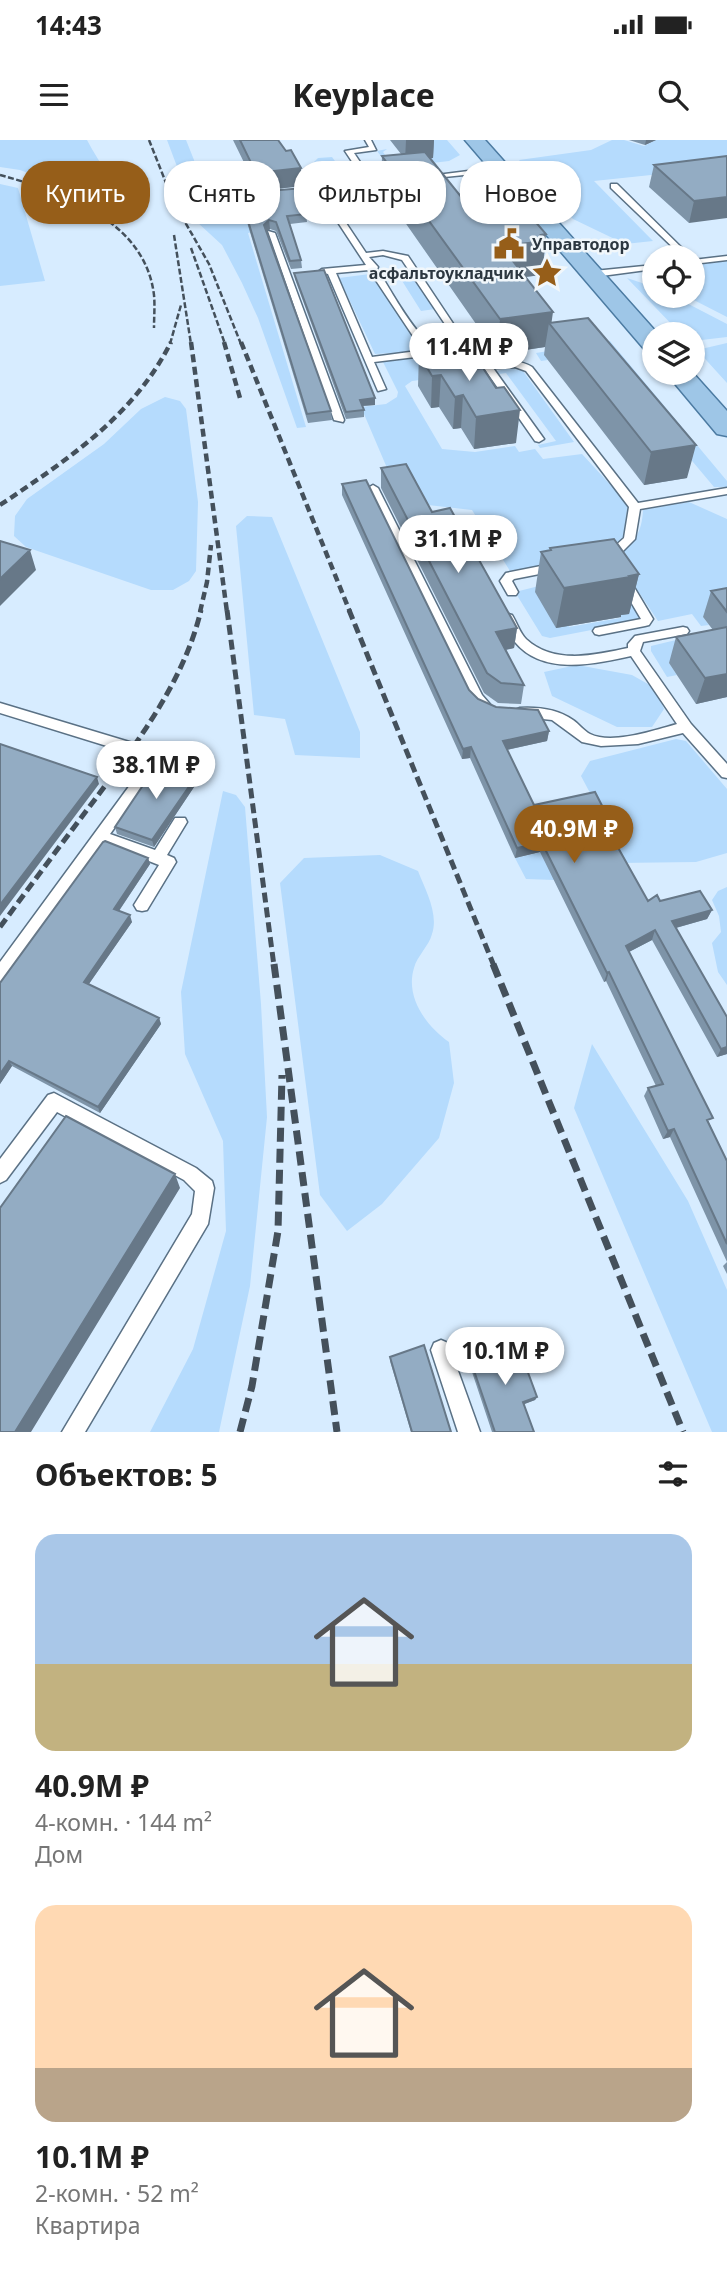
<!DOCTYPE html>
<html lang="ru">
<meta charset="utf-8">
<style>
body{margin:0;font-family:"Noto Sans",sans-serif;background:#f6f6f6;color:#222;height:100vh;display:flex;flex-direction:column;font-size:26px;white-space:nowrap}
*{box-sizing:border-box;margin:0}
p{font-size:23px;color:#767676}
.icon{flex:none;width:38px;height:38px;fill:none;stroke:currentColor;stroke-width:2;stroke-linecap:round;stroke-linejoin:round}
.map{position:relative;height:1292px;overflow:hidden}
.drawer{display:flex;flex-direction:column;background:#fff;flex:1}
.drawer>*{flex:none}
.guide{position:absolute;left:21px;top:21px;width:686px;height:63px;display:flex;gap:14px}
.tools{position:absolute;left:642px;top:105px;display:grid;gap:14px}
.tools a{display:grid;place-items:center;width:63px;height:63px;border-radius:50%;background:#fff;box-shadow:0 2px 5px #0004;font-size:35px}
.price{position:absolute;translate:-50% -60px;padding:0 16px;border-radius:24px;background:#fff;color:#222;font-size:23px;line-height:46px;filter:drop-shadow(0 2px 4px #0008)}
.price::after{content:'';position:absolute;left:50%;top:42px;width:21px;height:16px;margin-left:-10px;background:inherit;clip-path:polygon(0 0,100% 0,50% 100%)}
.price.selected{background:#965e19;color:#fff}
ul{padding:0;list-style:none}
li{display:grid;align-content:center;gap:14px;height:371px;padding:0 35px}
li span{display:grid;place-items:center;height:217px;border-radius:21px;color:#555}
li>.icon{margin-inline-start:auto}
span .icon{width:126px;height:126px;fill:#fffc;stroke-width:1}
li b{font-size:30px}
h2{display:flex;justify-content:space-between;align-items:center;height:84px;padding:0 35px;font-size:30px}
.chip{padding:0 24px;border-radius:28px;background:#fff;box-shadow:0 2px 5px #0004;font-size:24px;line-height:63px}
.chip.selected{background:#965e19;color:#fff}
.status{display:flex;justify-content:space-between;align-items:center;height:49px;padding:0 35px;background:#fff;direction:ltr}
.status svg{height:19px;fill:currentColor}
header{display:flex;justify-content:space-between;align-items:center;height:91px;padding:0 35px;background:#fff;font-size:32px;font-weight:700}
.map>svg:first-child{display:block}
.green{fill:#b5dbfd}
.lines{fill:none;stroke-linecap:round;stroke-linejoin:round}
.lane-casing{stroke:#5a7185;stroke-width:3}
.primary-casing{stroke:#4c7ba2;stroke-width:3}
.lane{fill:#fff;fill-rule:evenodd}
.primary{fill:#9ec6e7;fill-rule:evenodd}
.rail-far3{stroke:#44505b;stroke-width:2.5;stroke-dasharray:6 2.5;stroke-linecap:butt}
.rail-far2{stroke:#44505b;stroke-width:4.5;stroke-dasharray:8 4.5;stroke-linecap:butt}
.rail-far1{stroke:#44505b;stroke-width:5;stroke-dasharray:10 5;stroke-linecap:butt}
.rail{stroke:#44505b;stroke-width:7;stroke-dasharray:14 7;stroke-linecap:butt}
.wall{fill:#7e94a8}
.shaded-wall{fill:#677888}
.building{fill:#93acc3;stroke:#677888;stroke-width:2}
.labels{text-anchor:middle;stroke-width:5;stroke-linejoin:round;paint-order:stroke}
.far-poi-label{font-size:16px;font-weight:bold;fill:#2c3740;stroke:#f1f7fb;text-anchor:start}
</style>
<div class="status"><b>14:43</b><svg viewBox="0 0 49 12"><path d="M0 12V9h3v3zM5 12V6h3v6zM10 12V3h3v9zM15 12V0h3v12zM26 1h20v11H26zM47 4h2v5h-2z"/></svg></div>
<header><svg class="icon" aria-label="menu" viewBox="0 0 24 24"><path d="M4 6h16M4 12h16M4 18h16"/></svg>Keyplace<svg class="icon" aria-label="search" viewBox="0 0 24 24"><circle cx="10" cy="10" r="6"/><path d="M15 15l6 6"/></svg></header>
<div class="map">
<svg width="727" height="1292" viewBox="0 0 727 1292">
<rect width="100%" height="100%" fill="#d7ecff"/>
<path class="green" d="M0 0H87C100 25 118 46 130 73L124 76H114L80 53 20 30 0 27Z
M167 0H186L206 50H203L207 60 190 61Z
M419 0H447L460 15 449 21 390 28 377 11 387 9 383 12 390 22 432 18Z
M612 0H624L644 6 656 0H727V27L594 41 653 101 625 104 573 79 519 20 591 10Z
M332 17 340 28 352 27 357 36 347 42 328 45 314 22 318 18Z
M0 44 18 48 45 141 0 146Z
M211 65 219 83 253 79 261 91 248 93 306 287 297 288 258 178 242 143 222 105 197 82 198 68Z
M727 121V177L686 156H693V125Z
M370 134 375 136 416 201 425 211 375 214 339 138Z
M412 134 435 169 421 171 399 136Z
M627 138 654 147V156H673L727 184V197L693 201V194H681Z
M610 201 727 341V347H714L672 297 545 215 548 220 541 221 536 213Z
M727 203V243L697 210Z
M431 214 489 235 438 243 435 238 412 241 405 246 442 309 475 312 515 306 519 312 535 309 543 319 582 314 628 364 623 397 604 414 510 431 472 370 428 365 412 340 393 342 361 267 386 264 397 257 398 252 382 220Z
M510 228 523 231 574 302 540 308 538 305 556 301 506 233 499 234 497 231Z
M165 257 180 261 186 269 198 362 196 431 189 441 173 450H151L26 407 14 396 15 376 27 359 104 304 141 269Z
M689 362 727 379V472L703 477 709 485 701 486 692 474 658 481 616 418C634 404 642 393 643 370Z
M247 376 272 377 360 592V618L295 615 285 579 254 575 236 386Z
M559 441 569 487 620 478 624 467 632 465 639 476 638 481 550 498 542 496 515 452Z
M701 494 669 523 677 535 667 537 651 511V506Z
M577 525 632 535 655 548 664 569 652 587H617L552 556 544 532Z
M676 599 686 601 727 649V713L696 722 618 723 554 740 526 739 515 718 613 696 581 636 590 621Z
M223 651 236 655 245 667 261 864 267 977 250 1146 219 1292H150L193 1209 226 1091 223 1001 185 914 181 852Z
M380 715 418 731C425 749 439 774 432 794 429 806 417 816 414 828 405 857 426 886 449 902L454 943 439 998 382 1064 347 1091 320 1055 280 743 304 718Z
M727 747V845L718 832 712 803 721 792 719 776 712 760 718 751Z
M592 904 688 1061 727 1150V1292H712L574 968Z"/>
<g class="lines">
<g class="lane-casing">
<path id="lane" d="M365 0H371L376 10 354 13 372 40 398 38H401V42L331 49 326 53 366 113 383 111 408 116 454 185 447 187 402 120 383 115 369 117 378 127 377 129C401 165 424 221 474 223 495 224 513 216 532 227L638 363 727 348V354L640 369 635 399 613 421H605V415L624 398 629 367 526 231 515 227 493 228 544 299 539 302 535 301 484 228 458 226 432 215 374 222 386 249 378 251 328 134 318 132 322 129 366 125 318 52 329 45 365 41 345 11 369 7ZM369 130 417 202 425 210 372 217 336 133Z
M500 27 503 31 425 39 421 37Z
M611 44H617L691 117H683L611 48Z
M201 50H207L213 58 231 57 235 59 231 61 208 62 200 52Z
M268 91 275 93 344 280 343 282 334 280Z
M727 116V120L693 124V120Z
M654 125V129L594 137 590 134 594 131Z
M373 345 378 348 482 555 494 569 492 572H482L470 558 368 348Z
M556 423 562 427 560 430 514 439 512 441 518 452 516 455H508L500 441 506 433Z
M624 436 628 437 653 479 649 485 645 486 599 495 595 494 593 491 595 488 641 479 618 440Z
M508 474 512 475C517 483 520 493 526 499 554 525 595 515 628 508V504L635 496 683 487 687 488 689 491 687 494 643 502 640 511 691 584 727 624V638L722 637 683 593 638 604 601 606 582 602 552 580 515 576 513 573 515 570 520 568C539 567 557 569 573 580 579 584 584 591 590 594 612 605 655 590 677 584L631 516C595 524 543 536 515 502 510 495 506 486 502 478Z
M0 563 146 607 155 618 144 647 110 694 155 710 175 678H185L187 682 167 715 174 718 176 722 147 770 142 771 137 770 134 765 159 725 103 703 6 840 0 842V822L133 641 141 619 136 615 0 573Z
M54 953 196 1028 212 1041 214 1048 208 1084 85 1292H62L192 1074 195 1051 184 1040 57 972 6 1040 0 1043V1019L48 955Z
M441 1200 448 1203 480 1292H458L431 1210 434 1203Z"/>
</g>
<g class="primary-casing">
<path id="primary" d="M465 0H485L658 194H654V212L645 210Z
M666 233H693L727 271V296L717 294Z"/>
</g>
<use href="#lane" class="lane"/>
<use href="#primary" class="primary"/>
<path class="rail-far3" d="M149 0 176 68
M0 35C62 52 145 80 154 155 155 166 154 177 154 188
M173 61 209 124 241 204
M174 95 191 204
M191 108 225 204
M170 204 181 165"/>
<path class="rail-far2" d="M191 202 227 472
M224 202 240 258
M241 202 350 472
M0 365C67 320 134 276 171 202
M200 472 207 442 211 405"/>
<path class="rail-far1" d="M227 470 274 826
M349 470 494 826
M0 787C31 745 62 703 93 662 136 604 184 542 201 470"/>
<path class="rail" d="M274 824 337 1292
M493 824 683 1292
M240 1292 252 1246 278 1091 282 935"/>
</g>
<path class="wall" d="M233 0H278L302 46 258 51Z
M390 0H434L433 18H430L462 58 546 100 542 135 525 137 552 183 687 338 644 345 544 215 545 207 497 214 381 48 382 16 401 14Z
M629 0H656L645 5Z
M727 16 689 83 649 47 654 25Z
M212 56 324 62V70L306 72 307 82 290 84 301 120 302 128 291 129 276 91 270 89 266 92 331 271 332 280 308 283 246 79 221 82 213 64Z
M294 133 375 265 362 266 364 270V277L346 279 295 139Z
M419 214 516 303 474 309 461 288 453 289 439 267 431 268 418 246Z
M381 328 432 372 517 488 514 508 506 510 524 545 521 564 498 563 484 553 381 348Z
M342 344 469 550 478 559 549 591 547 601 507 610 534 665 611 695 648 761H660L712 770 707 779 676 788 727 914 717 917 652 800 629 812 727 1021V1134L723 1126 727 1122 670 997 663 999 644 956 648 948 656 946 606 841 604 842 540 712 515 718 470 618 462 619 342 355Z
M550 408 639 434 629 474 621 475V477L556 488 535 452 541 412 550 410Z
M727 448V557L696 564 669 523 676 497 713 490 703 477 711 451Z
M198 641 154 707 117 694 115 687Z
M148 718 150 724 119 771 132 782 89 844 159 878 161 884 100 973 12 926 0 944V843Z
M469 1216 537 1257 535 1260 524 1264 534 1292H492L468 1220Z
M390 1217 451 1292H411L390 1221Z"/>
<path class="shaded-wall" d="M406 0H434L433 18 405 21Z
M646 0H656L645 5Z
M301 28 302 46 258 51 256 33Z
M727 57V78L689 83 694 61Z
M324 62V70L303 73V64Z
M245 71 246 79 221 82 220 74Z
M269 80 270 89 265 94 264 85Z
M546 94 542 135 497 140 501 106Z
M553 172 551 186 549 183 545 207 497 214 500 179Z
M441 235 439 267 431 268 432 236Z
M463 255 461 288 453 289 455 257Z
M375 258V265L360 266V260Z
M520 270 516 303 474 309 476 277Z
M696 305 687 338 644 345 651 312Z
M30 410 36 430 0 466V439Z
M639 434 629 474 621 475V477L556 488 564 448Z
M517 488 514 508 494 512 496 492Z
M727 534V557L696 564 705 538Z
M549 591 547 601 501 611 503 601Z
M471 607 470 618 462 619 463 609Z
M197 635 198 641 154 707 152 700Z
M97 637 99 644 0 776V765Z
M613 687 610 697 607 688Z
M542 703 540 712 515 718 517 708Z
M148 718 150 724 116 775 114 769Z
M712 770 707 779 668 790 672 781Z
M130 775 132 782 86 848 84 842Z
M655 790 652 800 623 815 626 806Z
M609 832 606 841 604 842 607 833Z
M159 878 161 884 100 973 98 967Z
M727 907V914L717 917 721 909Z
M9 921 12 926 0 944V934Z
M674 989 670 997 663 999 668 991Z
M175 1034 180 1048 31 1292H15Z
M537 1257 535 1260 522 1265 523 1262Z"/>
<path class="building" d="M240 0H278L286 11 291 10 301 28 256 33Z
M425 12 462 58 506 54 511 60 516 59 546 94 541 95 546 101 501 106 553 172 500 179 382 16Z
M727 16V57L694 61 654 25Z
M315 47 324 62 303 64 307 74 287 76 301 120 290 121 276 82 269 80 264 85 331 271 307 274 245 71 220 74 212 56Z
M324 130 375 258 360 260 364 270 346 272 294 133Z
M588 178 696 305 651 312 549 183Z
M460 208 474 229 483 228 496 248 504 247 520 270 476 277 463 255 455 257 441 235 432 236 419 214Z
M406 324 432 372 450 368 517 488 496 492 524 545 501 543 487 533 381 328Z
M366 340 469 550 478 559 496 567 538 570 549 591 503 601 534 665 595 652 613 687 607 688 648 761 657 755 660 761 700 751 712 770 672 781 727 877V907L721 909 655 790 626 806 713 978 707 980 727 1021V1104L674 989 668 991 648 948 663 944 609 832 607 833 542 703 517 708 471 607 463 609 342 344Z
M614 399 639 434 629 436 630 437 564 448 541 412 551 410 550 408Z
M0 401 30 410 0 439Z
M727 448V472L711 451Z
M727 487V534L705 538 676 497Z
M0 604 97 637 0 765Z
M158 623 197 635 152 700 115 687Z
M105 701 148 718 114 769 130 775 84 842 159 878 98 967 9 921 0 934V843L103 702Z
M66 976 175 1034 15 1292H0V1068Z
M516 1200 537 1257 523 1262 534 1292H495L469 1216Z
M424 1205 451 1292H412L390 1217Z"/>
<defs>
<g id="civic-bare" transform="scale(2.415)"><path d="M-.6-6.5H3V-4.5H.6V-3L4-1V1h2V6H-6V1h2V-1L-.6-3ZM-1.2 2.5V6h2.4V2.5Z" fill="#965e19" stroke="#f1f7fb" stroke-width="2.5" paint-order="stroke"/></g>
<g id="sight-bare" transform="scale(2.415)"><path d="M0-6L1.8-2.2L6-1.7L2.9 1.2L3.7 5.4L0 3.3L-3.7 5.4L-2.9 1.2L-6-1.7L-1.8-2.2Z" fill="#965e19" stroke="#f1f7fb" stroke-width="2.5" paint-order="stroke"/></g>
</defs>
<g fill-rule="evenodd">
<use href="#civic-bare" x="509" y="104"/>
<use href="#sight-bare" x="547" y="133"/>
</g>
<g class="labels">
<g class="far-poi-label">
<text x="532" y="110">Управтодор</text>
<text x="524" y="139" text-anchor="end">асфальтоукладчик</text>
</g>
</g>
</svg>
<div class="tools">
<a><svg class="icon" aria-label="locate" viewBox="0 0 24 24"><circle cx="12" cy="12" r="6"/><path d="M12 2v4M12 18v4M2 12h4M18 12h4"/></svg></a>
<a><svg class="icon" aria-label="layers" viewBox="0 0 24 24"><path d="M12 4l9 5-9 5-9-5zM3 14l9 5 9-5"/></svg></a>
</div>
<b class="price" style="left:469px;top:243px">11.4M ₽</b>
<b class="price" style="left:458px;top:435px">31.1M ₽</b>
<b class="price" style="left:156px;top:661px">38.1M ₽</b>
<b class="price selected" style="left:574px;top:725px">40.9M ₽</b>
<b class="price" style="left:505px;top:1247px">10.1M ₽</b>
<div class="guide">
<a class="chip selected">Купить</a>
<a class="chip">Снять</a>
<a class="chip">Фильтры</a>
<a class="chip">Новое</a>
</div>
</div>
<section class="drawer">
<h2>Объектов: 5<svg class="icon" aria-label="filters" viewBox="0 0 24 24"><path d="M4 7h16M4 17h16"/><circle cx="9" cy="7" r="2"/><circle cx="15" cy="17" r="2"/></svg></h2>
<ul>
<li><span style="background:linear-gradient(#a9c7e8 60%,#c2b280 0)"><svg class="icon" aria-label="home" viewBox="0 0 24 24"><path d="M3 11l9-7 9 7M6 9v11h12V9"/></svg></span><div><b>40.9M ₽</b><p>4-комн. · 144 m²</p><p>Дом</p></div></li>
<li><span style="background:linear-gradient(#ffd9b3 75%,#b9a48a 0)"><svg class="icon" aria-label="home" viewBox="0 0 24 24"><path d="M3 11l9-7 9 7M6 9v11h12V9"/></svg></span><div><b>10.1M ₽</b><p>2-комн. · 52 m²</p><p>Квартира</p></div></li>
</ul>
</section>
